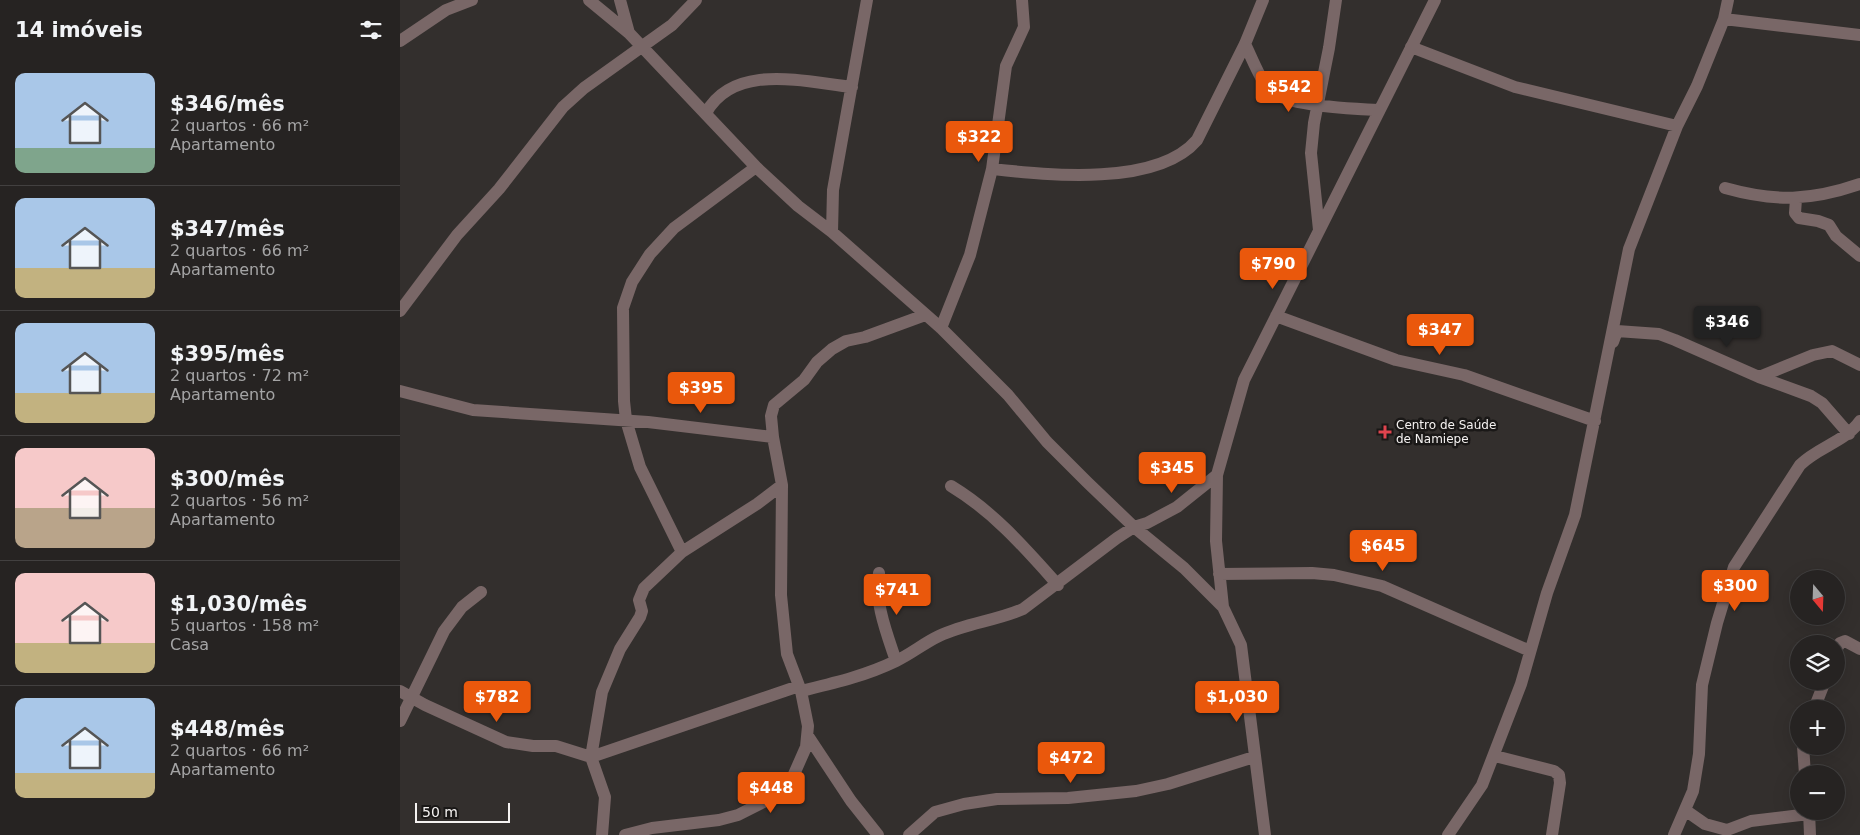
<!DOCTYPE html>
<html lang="pt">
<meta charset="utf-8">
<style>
body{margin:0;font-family:"DejaVu Sans",sans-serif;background:#322f2f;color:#f1f3f6;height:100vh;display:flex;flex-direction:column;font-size:19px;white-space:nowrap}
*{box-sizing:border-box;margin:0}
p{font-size:16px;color:#a4a4a5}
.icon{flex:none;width:28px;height:28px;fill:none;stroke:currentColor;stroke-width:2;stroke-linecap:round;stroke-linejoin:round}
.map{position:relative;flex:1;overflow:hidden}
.drawer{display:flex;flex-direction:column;background:#262322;width:400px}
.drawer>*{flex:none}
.needle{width:32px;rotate:161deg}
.buttons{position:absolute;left:1390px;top:570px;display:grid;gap:10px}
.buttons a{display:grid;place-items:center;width:55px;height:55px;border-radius:50%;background:#262322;box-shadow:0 5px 20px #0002,0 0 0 1px #424040;font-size:25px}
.scale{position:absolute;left:15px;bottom:12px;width:95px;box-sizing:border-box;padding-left:5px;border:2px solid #f5f2f1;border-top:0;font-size:14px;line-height:18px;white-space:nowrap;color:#f5f2f1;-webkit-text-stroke:4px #1a1817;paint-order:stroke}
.price{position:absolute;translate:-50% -42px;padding:0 11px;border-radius:5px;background:#ea580c;color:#fff;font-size:16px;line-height:32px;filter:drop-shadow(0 1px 2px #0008)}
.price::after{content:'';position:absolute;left:50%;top:30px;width:15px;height:11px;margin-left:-8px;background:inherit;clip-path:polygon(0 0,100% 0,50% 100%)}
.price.selected{background:#222;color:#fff}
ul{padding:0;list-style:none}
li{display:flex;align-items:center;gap:15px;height:125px;padding:0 15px}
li+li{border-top:1px solid #424040}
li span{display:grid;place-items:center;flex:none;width:140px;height:100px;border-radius:10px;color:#555}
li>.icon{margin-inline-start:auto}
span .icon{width:60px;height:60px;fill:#fffc;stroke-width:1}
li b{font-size:21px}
h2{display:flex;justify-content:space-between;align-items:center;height:60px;padding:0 15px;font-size:21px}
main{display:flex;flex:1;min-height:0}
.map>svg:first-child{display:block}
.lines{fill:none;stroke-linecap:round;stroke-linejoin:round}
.minor{stroke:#796767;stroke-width:12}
.health-dot{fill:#e0444e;stroke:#1a1817;stroke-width:2}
.labels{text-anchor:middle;stroke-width:5;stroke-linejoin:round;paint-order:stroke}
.poi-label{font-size:12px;fill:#f5f2f1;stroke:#1a1817;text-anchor:start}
</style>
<main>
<section class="drawer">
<h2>14 imóveis<svg class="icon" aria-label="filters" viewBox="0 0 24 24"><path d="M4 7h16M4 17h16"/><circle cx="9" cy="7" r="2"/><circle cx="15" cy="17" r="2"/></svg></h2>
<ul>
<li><span style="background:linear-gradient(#a9c7e8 75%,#7fa58c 0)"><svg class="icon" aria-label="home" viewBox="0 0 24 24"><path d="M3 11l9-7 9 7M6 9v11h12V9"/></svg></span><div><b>$346/mês</b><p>2 quartos · 66 m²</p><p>Apartamento</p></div></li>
<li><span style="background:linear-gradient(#a9c7e8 70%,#c2b280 0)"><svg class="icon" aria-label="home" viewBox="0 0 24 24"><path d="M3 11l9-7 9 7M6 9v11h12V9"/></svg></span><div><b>$347/mês</b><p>2 quartos · 66 m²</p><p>Apartamento</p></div></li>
<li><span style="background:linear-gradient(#a9c7e8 70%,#c2b280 0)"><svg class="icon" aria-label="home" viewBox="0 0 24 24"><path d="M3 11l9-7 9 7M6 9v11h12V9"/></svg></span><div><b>$395/mês</b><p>2 quartos · 72 m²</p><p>Apartamento</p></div></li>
<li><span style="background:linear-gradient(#f6c9c9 60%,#b9a48a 0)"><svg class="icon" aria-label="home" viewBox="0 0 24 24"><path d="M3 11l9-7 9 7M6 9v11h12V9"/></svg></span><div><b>$300/mês</b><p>2 quartos · 56 m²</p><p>Apartamento</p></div></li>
<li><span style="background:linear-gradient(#f6c9c9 70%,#c2b280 0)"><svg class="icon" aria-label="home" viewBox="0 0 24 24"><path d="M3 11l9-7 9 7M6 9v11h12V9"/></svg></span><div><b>$1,030/mês</b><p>5 quartos · 158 m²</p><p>Casa</p></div></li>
<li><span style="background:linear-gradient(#a9c7e8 75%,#c2b280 0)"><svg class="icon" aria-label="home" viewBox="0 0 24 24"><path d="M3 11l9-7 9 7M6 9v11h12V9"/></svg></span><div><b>$448/mês</b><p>2 quartos · 66 m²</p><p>Apartamento</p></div></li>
</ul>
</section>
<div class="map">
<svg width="1460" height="835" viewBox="0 0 1460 835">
<rect width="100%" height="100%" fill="#332f2d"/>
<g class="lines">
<path class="minor" d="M189 0 229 33
M220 0 229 33 356 167 398 206 432 232 541 328 608 395 647 442 687 482 734 527 784 568 823 607
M1324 19 1460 35
M0 41 46 10 72 0
M845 44C851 56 862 84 870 91 885 106 956 109 979 110
M1011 47 1115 87 1277 126
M306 113C334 62 405 82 452 87
M592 169C648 175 757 187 797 140L845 44 863 0
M1325 188C1375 202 1411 201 1460 184
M1396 199 1395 213 1399 218 1418 221 1429 225 1436 236 1460 256
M919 230 911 153 914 123 929 48 936 0
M432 232 433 190 467 0
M0 311 57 235 99 189 163 107 184 88 272 25 296 0
M876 316 996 360 1064 375 1195 421
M541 328 570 255 592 169 606 66 624 27 622 0
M1213 342 1217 331 1259 334 1275 340 1359 377 1411 396 1422 403 1449 434
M1359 377 1413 355 1432 351 1460 365
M0 391 73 410 248 422 373 437
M551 486C594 512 625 548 658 585
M282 552 240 467 226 420 224 401 223 308 232 282 250 254 274 228 356 167
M479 573C474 602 487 634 496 661
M819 574 912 573 934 575 982 586 1130 651
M1436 650 1440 643 1445 641 1460 649
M0 691 25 705 106 742 133 746H156L191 757 399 686
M401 691C434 683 465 676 496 661 511 654 524 643 539 636 566 623 596 621 623 609L717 538 734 527 747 523 777 507 817 475
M1414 709 1425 681
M0 721 44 631 62 607 81 592
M408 736 451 801 478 835
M1403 746 1405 774
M1095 756 1154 771 1159 775 1160 783 1152 835
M1285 810 1305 824 1327 830 1351 821 1409 814
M1409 811 1410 835
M202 835 205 797 191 757 202 692 220 649 240 617 242 611 239 600 244 588 282 552 357 504 382 485
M225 835 252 828 319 820 338 815 385 791 391 781 406 747 408 726 401 691 387 654 381 595 382 485 373 437 371 416 374 405 404 380 417 362 432 349 446 341 465 337 525 315
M509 835 535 812 564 804 597 799 668 798 736 791 768 784 854 757
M865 835 841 645 823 607 816 541 817 475 844 380 1035 0
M1048 835 1082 785 1121 684 1147 593 1175 515 1229 249 1277 126 1297 86 1324 19 1328 0
M1274 835 1293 791 1299 754 1302 685 1317 623 1334 567 1400 465C1418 447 1445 442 1460 421"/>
</g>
<path class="health-dot" d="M982.5 424.5h5v5h5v5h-5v5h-5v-5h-5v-5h5z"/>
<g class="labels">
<g class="poi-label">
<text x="996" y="429">Centro de Saúde<tspan x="996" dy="14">de Namiepe</tspan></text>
</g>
</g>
</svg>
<div class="buttons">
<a><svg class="needle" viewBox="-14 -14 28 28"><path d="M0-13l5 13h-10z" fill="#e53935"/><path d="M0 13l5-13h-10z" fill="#a4a4a5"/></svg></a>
<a><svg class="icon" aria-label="layers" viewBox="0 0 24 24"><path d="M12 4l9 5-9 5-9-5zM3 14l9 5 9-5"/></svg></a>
<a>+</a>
<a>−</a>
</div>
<div class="scale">50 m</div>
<b class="price" style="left:889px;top:113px">$542</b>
<b class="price" style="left:579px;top:163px">$322</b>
<b class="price" style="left:873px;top:290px">$790</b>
<b class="price selected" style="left:1327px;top:348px">$346</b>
<b class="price" style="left:1040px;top:356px">$347</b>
<b class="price" style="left:301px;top:414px">$395</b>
<b class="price" style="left:772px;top:494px">$345</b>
<b class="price" style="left:983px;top:572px">$645</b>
<b class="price" style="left:1335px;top:612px">$300</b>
<b class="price" style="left:497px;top:616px">$741</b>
<b class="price" style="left:97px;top:723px">$782</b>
<b class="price" style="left:837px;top:723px">$1,030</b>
<b class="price" style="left:671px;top:784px">$472</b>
<b class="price" style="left:371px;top:814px">$448</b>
</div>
</main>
